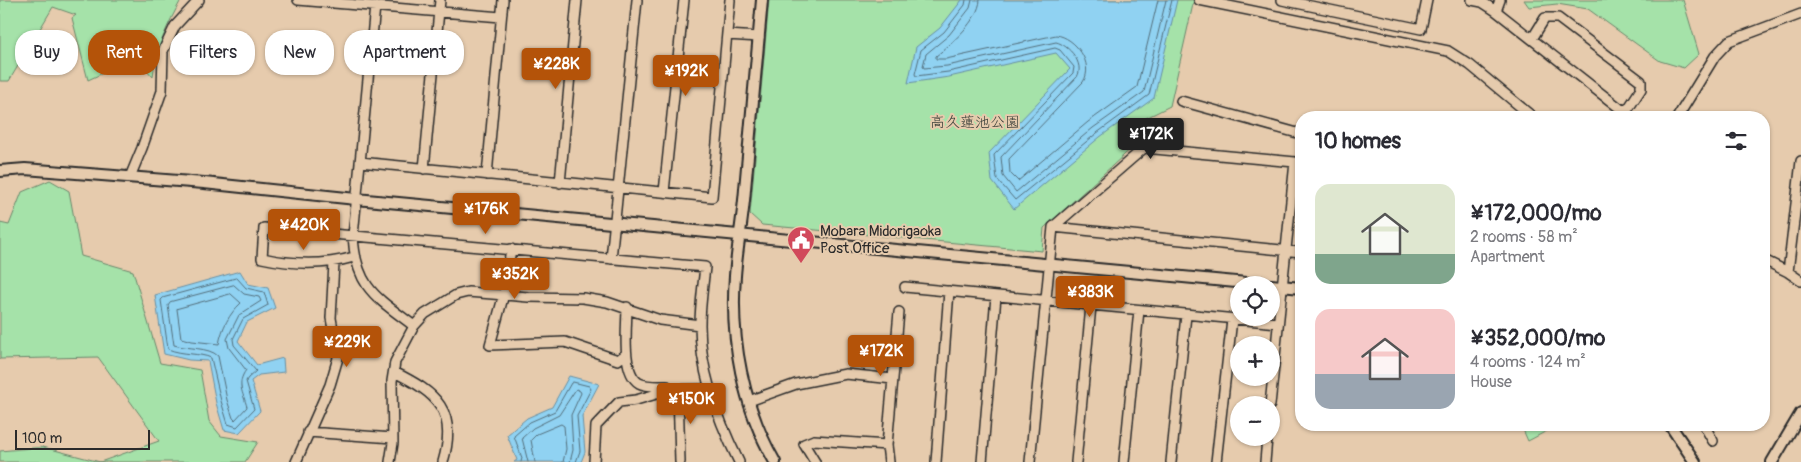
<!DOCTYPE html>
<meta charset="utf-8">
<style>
body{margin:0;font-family:Pangolin,"Klee One",sans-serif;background:#f2f2f3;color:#2b2b33;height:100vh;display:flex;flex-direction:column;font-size:19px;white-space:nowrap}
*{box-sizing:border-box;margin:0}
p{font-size:16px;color:#7c7c81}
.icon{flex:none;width:28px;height:28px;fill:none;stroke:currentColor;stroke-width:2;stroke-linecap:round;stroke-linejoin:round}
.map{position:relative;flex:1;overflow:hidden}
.drawer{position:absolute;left:1295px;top:111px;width:475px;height:320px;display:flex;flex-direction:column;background:#fff;border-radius:20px;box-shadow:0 1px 4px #0004}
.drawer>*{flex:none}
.guide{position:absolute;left:15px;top:30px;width:475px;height:45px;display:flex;gap:10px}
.fabs{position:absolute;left:1230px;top:276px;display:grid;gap:10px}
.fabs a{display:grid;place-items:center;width:50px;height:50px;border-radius:50%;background:#fff;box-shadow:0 1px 4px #0004;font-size:25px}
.scale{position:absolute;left:15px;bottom:12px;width:135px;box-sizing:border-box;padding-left:5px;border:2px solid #2b2b2b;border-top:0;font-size:14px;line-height:18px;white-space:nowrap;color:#2b2b2b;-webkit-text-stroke:4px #e6cbad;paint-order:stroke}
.price{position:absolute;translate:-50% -42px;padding:0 11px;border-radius:5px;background:#b45309;color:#fff;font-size:16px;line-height:32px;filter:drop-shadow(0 1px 2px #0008)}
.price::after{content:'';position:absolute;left:50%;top:30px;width:15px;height:11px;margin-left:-8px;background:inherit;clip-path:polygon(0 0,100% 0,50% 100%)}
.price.current{background:#222;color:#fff}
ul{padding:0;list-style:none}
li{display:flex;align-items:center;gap:15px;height:125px;padding:0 20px}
li span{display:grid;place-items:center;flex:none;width:140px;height:100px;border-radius:15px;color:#555}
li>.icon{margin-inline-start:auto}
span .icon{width:60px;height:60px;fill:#fffc;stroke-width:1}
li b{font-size:21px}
h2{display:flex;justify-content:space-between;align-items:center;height:60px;padding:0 20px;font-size:21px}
.pill{padding:0 18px;border-radius:20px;background:#fff;box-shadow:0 1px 4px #0004;font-size:18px;line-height:45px}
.pill.current{background:#b45309;color:#fff}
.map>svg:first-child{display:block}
.green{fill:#a5e2a9;stroke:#68866a}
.water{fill:#90d2f2;stroke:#688fa2}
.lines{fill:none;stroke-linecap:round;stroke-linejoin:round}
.shore{stroke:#536e7b;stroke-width:1}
.minor-casing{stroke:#2b2b2b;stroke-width:12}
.tertiary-casing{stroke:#2b2b2b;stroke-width:14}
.minor{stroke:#e6cbad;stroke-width:9}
.tertiary{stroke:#e6cbad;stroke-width:10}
.labels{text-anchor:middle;stroke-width:4;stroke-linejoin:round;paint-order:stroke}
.park-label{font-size:15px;fill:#373d38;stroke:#e6cbad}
.poi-label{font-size:15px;fill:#2b2b2b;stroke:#e6cbad;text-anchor:start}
</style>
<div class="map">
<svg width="1801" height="462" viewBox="0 0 1801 462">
<rect width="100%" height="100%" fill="#e6cbad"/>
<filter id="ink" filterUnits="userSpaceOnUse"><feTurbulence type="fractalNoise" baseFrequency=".02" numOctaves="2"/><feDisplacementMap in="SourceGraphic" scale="10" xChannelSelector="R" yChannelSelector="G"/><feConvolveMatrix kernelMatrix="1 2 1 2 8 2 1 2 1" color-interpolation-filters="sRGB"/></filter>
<g filter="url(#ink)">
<path class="green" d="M0 0H181C168 24 155 50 153 77L146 69 116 67 88 80 72 18 76 15 53 7 9 81H0Z
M769 0H1194L1170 106 1144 119 1152 126 1133 143 1135 145 1044 228 1042 251 762 225 750 214Z
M1524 0H1683L1699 54 1684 68 1660 61 1588 9 1557 4 1529 7Z
M50 180 69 191 81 256 133 271 160 363 200 370 209 421 221 436 258 442 245 462H0V451L43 447 100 462 159 441 98 357 0 359V223L9 225 22 192Z
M1526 425H1558L1528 441 1524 432Z"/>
<path class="water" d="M962 0H1177L1154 98 1100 137 1014 209 992 181 989 153 1070 69 1056 53 949 77 908 83 916 47 940 28Z
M240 271 248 284 268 288 275 308 247 322 238 341 257 365 283 358 284 372 259 375 251 381 260 411 239 433 224 430 216 403 208 361 189 360 164 354 155 295Z
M569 376 599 384 582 416 585 452 581 462H514L517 460 507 435 527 418 552 407Z"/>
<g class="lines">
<path class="shore" d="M966 0 965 5 944 32 921 50 915 74 916 76 948 72 1055 48 1060 50 1074 67 1073 73 994 155 997 179 1015 200 1097 133 1149 95 1172 0
M972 0 970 8 949 35 926 54 923 66 924 68 947 66 1056 42C1069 45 1085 64 1077 77L1001 157 1003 176 1016 192 1093 128 1144 92 1166 0
M980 0C979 20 951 44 936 56V59H946L1056 35C1075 37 1095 64 1083 82L1009 159 1010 173 1018 181 1088 122 1137 87 1158 0
M237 278 246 288 264 292 268 305 243 319 233 339 234 345 256 371 248 378 246 381 254 409 237 427 228 424 221 401 211 358C201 353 182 355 168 349L161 300 163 298Z
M234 285 244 294 259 297 261 301 239 315 227 339 229 348 246 370C236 384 243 392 247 407L235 420 233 418 227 400 218 356C209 347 187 349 174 345L168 305 170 302Z
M231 294 241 303C229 314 222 328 219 344L192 341 181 338 177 309Z
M521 462 522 458 514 436 530 422 555 411 571 383 573 382 589 386 591 389 577 416 580 451 576 462
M528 462 522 438 533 428 559 415 576 389 580 391 581 393 571 415 573 450 570 462
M535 462 531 440 537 434 561 424 564 426 566 449 563 462"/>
<g class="minor-casing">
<path id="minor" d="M298 0 501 17
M1199 0 1448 51 1470 65 1534 118
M1282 0 1421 29 1427 0
M1472 0 1482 2 1496 11 1622 110 1628 109 1641 89V81L1558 18H1545L1532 39
M375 6 353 236C356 288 376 297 414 326
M1496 11 1500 0
M727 35 759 37
M1181 101 1301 134
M1677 118 1715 56 1729 41 1801 14
M360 162 712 197 730 0
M424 169 440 0
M487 175 503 0
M130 177 142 148 162 91 163 51 175 26 199 0
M560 183 577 0
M664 192 684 0
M1053 227 1301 252
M511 249 504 294 490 345 565 342 618 360 626 354
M354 257C323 266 294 265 262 258L264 228 705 267C703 286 700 306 700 325 700 372 718 420 739 462
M611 259 637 0
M1764 260 1788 272 1801 281
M1788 272 1801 161
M905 287 1278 323
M627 307C627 326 621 372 639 383 646 387 659 386 667 386L670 390
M394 372C437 393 458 411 443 462
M678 390 680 462
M749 401 796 384 846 374 893 379
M1270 405 1295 162
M1704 425 1713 441
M308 432 393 438
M296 462 330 385 338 358 331 318 334 263
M390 462 393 443 392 381 395 362 414 326 425 314 456 295 468 292 528 297 583 298 607 302 660 320 700 325
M594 462 596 426 619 402 636 400 670 390 709 389
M815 462 804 444 814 440 887 445
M889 462 887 445 899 312
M936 462 949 291
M982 462 996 296
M1030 462 1053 227 1144 148 1295 162 1301 164
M1076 462 1091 306
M1124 462 1139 310
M1171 462 1186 315
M1216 462 1232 319
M1265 462 1267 438"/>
</g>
<g class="tertiary-casing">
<path id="tertiary" d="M762 0C756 63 751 126 745 189 743 218 737 247 735 276 730 339 743 407 775 462
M0 171 25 169 204 183 356 199 1268 285
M1271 285 1301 288
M1670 425 1695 462
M1772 462 1801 413"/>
</g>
<use href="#minor" class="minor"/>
<use href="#tertiary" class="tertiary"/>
</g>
</g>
<defs>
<g id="civic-pin" transform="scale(1.4375)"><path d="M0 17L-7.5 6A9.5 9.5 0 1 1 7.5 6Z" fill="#d1495b" stroke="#e6cbad"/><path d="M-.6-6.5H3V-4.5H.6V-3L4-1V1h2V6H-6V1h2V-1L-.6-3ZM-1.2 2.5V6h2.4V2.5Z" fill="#fff"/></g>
</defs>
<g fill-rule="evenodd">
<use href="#civic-pin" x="801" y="240"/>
</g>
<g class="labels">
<g class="park-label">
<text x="975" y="127">高久蓮池公園</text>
</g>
<g class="poi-label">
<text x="820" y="236">Mobara Midorigaoka<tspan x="820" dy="17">Post Office</tspan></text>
</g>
</g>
</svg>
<div class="fabs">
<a><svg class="icon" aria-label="locate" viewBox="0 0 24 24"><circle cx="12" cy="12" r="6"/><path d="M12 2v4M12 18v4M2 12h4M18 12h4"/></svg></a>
<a>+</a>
<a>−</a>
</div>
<div class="scale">100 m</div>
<b class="price" style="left:556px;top:90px">¥228K</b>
<b class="price" style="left:686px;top:97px">¥192K</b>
<b class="price current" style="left:1151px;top:160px">¥172K</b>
<b class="price" style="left:486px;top:235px">¥176K</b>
<b class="price" style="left:304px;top:251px">¥420K</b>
<b class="price" style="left:515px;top:300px">¥352K</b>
<b class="price" style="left:1090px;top:318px">¥383K</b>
<b class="price" style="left:347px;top:368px">¥229K</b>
<b class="price" style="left:881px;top:377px">¥172K</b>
<b class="price" style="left:691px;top:425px">¥150K</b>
<div class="guide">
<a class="pill">Buy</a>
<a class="pill current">Rent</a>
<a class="pill">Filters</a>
<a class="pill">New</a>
<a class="pill">Apartment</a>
</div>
<section class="drawer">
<h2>10 homes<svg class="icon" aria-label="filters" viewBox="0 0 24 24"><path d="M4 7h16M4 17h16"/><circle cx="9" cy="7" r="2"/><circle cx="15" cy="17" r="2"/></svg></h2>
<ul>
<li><span style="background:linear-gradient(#dfe7d0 70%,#7fa58c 0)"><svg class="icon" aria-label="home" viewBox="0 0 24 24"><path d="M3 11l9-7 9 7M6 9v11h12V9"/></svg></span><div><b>¥172,000/mo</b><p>2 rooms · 58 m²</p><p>Apartment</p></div></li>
<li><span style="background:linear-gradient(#f6c9c9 65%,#9aa5b1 0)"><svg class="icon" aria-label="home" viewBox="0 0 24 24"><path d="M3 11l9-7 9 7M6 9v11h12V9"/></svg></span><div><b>¥352,000/mo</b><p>4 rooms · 124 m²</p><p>House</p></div></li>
</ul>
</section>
</div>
